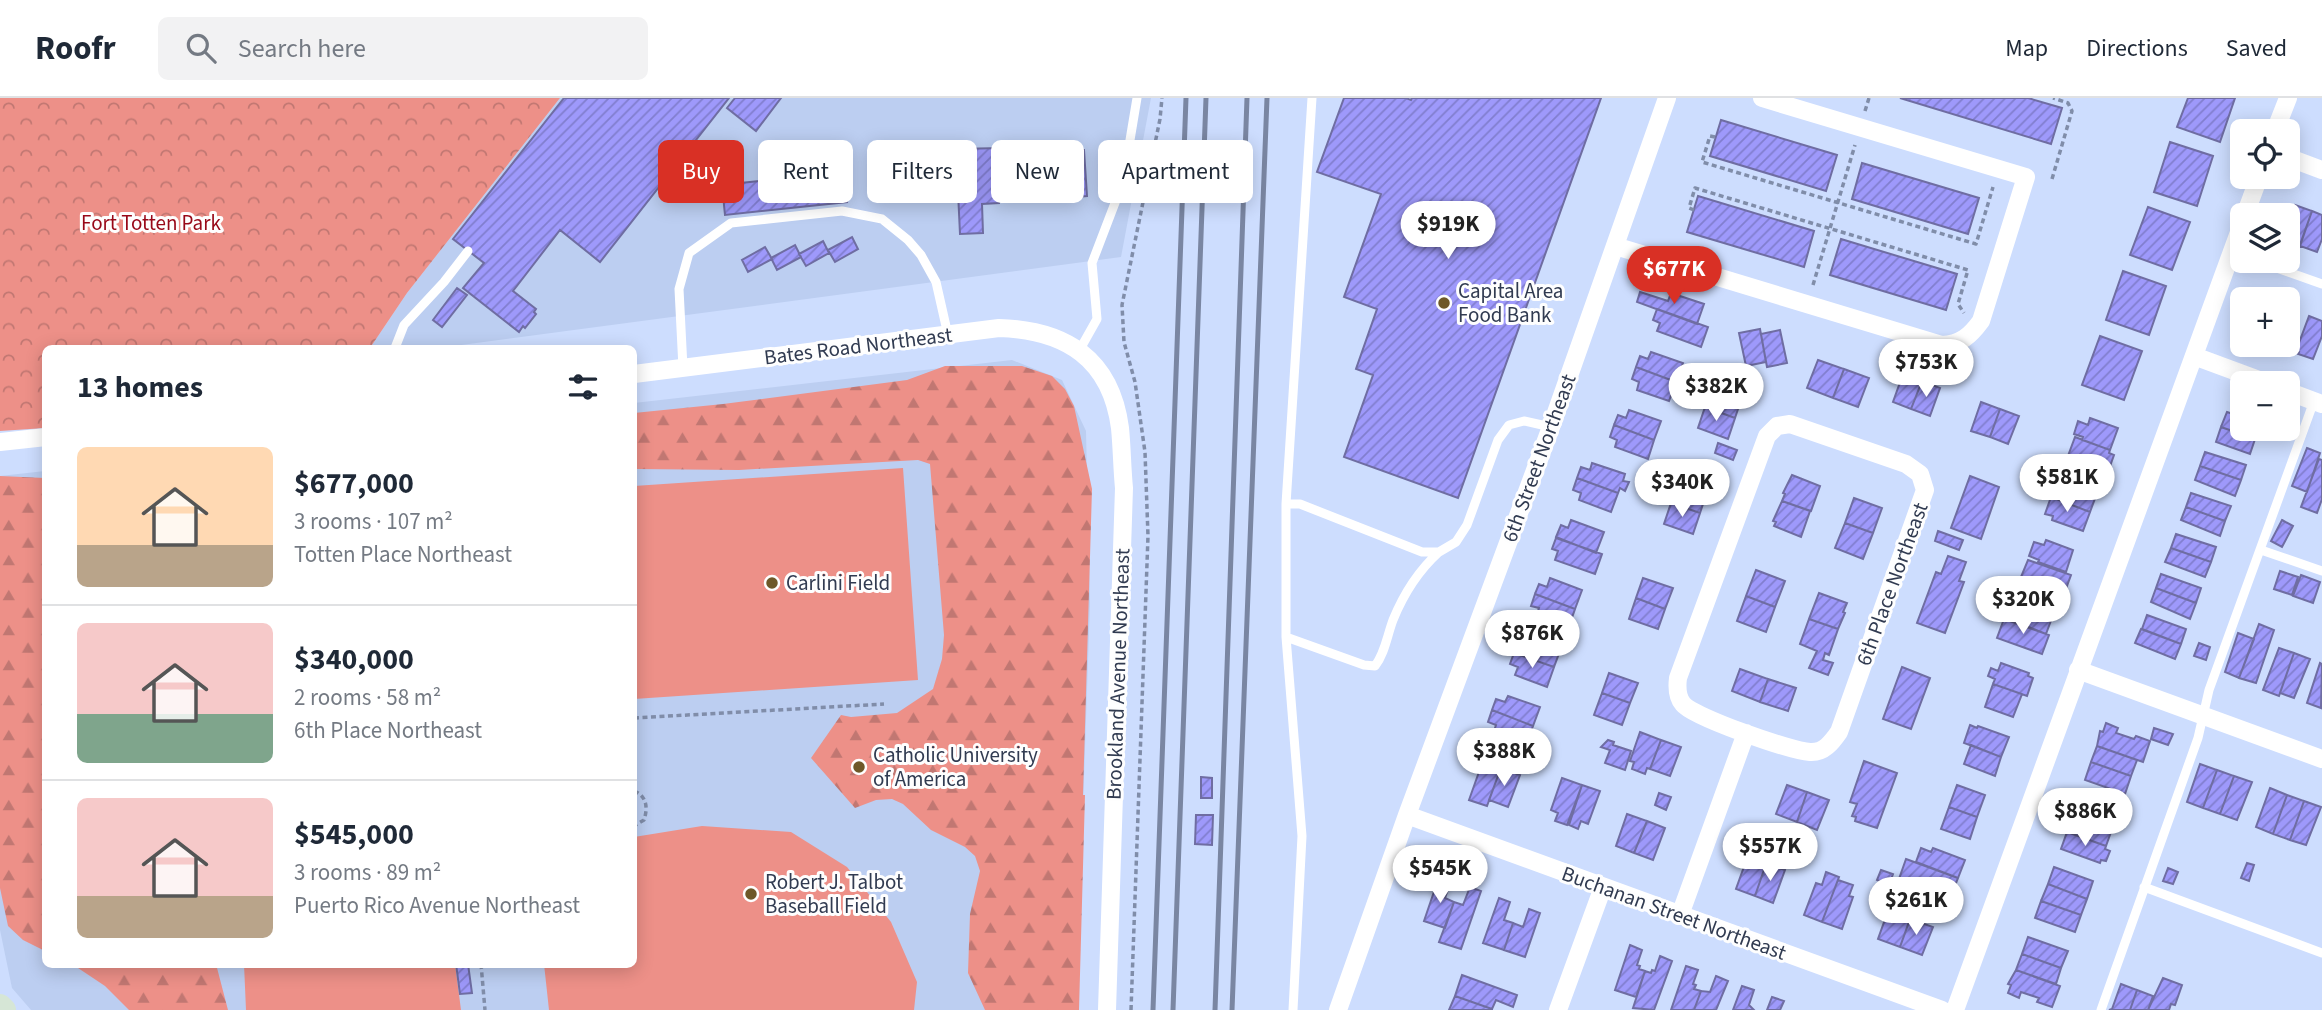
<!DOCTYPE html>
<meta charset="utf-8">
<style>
body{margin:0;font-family:"Source Sans 3",sans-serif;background:#f2f2f3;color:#1f2937;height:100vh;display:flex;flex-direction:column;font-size:26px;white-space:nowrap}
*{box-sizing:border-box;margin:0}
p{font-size:23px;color:#747a83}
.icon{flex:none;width:38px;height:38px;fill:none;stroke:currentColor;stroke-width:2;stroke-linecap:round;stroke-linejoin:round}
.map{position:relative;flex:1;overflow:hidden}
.sheet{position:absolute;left:42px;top:247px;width:595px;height:623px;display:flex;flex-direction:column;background:#fff;border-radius:10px;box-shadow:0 4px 18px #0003}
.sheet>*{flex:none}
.hud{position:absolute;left:658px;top:42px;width:665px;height:63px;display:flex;gap:14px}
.fabs{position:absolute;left:2230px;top:21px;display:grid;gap:14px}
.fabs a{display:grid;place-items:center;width:70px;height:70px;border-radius:10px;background:#fff;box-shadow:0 4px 18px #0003;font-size:35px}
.price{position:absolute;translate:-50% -60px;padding:0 16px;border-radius:24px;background:#fff;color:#222;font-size:23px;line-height:46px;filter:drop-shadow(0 2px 4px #0008)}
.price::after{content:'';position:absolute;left:50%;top:42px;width:21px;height:16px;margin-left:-10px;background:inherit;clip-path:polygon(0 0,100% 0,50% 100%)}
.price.selected{background:#d93025;color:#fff}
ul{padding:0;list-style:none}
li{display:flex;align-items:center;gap:21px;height:175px;padding:0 35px}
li+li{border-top:2px solid #e0e1e3}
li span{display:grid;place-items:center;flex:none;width:196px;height:140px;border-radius:10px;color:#555}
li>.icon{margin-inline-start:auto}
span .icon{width:84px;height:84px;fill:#fffc;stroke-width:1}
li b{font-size:30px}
h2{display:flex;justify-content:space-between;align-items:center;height:84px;padding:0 35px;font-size:30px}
.chip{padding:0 24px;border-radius:10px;background:#fff;box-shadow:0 4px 18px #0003;font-size:24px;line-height:63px}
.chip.selected{background:#d93025;color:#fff}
header{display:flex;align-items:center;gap:42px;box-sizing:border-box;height:98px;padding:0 35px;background:#fff;border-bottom:2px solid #e0e1e3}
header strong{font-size:33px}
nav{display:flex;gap:38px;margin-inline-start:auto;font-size:24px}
.search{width:490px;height:63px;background:#f2f2f3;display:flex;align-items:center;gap:18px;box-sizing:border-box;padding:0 24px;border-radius:10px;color:#747a83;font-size:26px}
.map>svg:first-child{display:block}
.built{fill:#bccef1}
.grass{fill:#ed9088}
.forest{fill:url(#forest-firs)}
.park{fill:url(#park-crowns)}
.building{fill:url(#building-hatch);stroke:#6f6da2;stroke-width:2}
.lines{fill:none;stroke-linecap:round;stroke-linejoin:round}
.path{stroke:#808da9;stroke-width:3.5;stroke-dasharray:5 3.5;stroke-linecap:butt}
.lane{stroke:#fff;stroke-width:9}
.street{stroke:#fff;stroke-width:18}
.secondary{stroke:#d6e6d6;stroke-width:24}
.rail{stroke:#7a86a2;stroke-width:5}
.poi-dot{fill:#6e5828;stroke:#fefefe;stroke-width:2.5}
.labels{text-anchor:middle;stroke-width:6;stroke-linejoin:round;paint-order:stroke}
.park-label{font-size:21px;fill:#980818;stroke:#fefefe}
.poi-label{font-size:21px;fill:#313b51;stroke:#fefefe;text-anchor:start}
.street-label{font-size:21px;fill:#313b51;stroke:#fefefe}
</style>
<header>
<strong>Roofr</strong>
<div class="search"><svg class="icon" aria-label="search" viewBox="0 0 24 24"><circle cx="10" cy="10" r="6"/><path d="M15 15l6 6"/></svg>Search here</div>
<nav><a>Map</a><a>Directions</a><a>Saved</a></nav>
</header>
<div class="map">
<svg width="2322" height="912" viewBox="0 0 2322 912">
<defs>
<pattern id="forest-firs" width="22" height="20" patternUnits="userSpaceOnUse" patternTransform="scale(1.75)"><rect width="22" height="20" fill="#ed9088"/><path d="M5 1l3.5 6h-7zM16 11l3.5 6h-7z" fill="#c17772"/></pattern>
<pattern id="park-crowns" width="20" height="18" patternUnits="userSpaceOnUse" patternTransform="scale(1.75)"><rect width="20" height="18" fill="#ed9088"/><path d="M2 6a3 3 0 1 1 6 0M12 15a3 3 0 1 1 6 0" fill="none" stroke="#c17772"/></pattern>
<pattern id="building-hatch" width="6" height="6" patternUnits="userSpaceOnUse" patternTransform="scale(1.75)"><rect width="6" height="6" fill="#9e99fb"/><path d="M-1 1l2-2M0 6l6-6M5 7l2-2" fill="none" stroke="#817ece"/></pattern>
</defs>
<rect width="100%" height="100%" fill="#cdddfe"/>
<path class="built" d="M560 0H1151L1121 159 439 250H370L407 195Z
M1012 262 1062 282 1086 333 1090 505 1076 912H31L12 890 0 832V378L45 373 46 866H634V305Z"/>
<path class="grass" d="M903 370 918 582 634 601V388Z
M702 728 791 734 847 769 891 824 917 884 914 912H549L544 866H634V739Z
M244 866H455L461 912H246Z"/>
<path class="forest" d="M945 268H1022L1052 278 1065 291 1074 308 1092 391 1083 697H1085L1079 912H985L968 875 970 816 980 773 975 758 965 749 931 732 903 706 892 701 876 702 855 710 811 660 841 617 851 619 897 615 933 591 942 561 944 537 930 366 918 362 739 372 634 371V315L723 306 907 282Z
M0 378 45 380V853L23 842 8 828 0 790Z
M72 866H216L228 912H129L105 888Z"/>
<path class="park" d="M0 0H560L407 195 370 250H46L45 330 0 333Z"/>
<path class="building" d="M564 0H729L600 164 560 132 513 193 536 211 534 214 536 216 525 230 523 228 519 234 463 190 484 165 453 141Z
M735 0H781L756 33 727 10Z
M1344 0H1406L1411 2 1412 0H1601L1458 400 1344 359 1373 277 1356 271 1377 211 1344 199 1381 96 1317 74Z
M1900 0H2028L2062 10 2051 46Z
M2188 0H2235L2220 44 2177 29Z
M1721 22 1837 57 1826 93 1710 58Z
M2170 44 2213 58 2197 108 2154 94Z
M1001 50V71L998 72 999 105 982 106 983 135 960 136 956 51Z
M1084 52 1087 98 1049 101 1045 55Z
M1862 65 1979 100 1968 136 1852 101Z
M843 74 847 104 725 117 722 87Z
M1698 98 1814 133 1804 169 1687 134Z
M2295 107 2312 113 2297 155 2287 152V129Z
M2148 109 2190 124 2172 172 2130 157Z
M2312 113 2322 117V141L2317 154 2300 148Z
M852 139 858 151 835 164 828 152Z
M1841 141 1957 176 1946 212 1830 177Z
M823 143 829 155 806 168 799 156Z
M795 147 801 159 777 172 771 160Z
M765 149 772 161 748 174 742 162Z
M2123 173 2166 188 2149 237 2106 222Z
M457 190 467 197 442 229 433 222Z
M1640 194 1668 203 1671 195 1704 206 1697 226 1637 204Z
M1657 211 1708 229 1701 249 1657 233 1660 225 1653 222Z
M2309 218 2322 223V238L2313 261 2298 256 2299 254 2296 253Z
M1760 231 1766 264 1746 268 1739 235Z
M1780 232 1787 265 1767 269 1761 236Z
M2100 238 2142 253 2124 302 2082 287Z
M1651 254 1683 265 1676 284 1636 269 1640 258 1648 261Z
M1818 262 1844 271 1833 300 1807 290Z
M1636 269 1676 284 1669 303 1637 292 1639 284 1632 281Z
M1844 271 1869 280 1858 309 1833 300Z
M1722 274 1750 291 1745 299 1717 283Z
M1903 276 1922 283 1911 311 1893 304Z
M1922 283 1940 290 1930 318 1911 311Z
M1713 288 1742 299 1735 320 1705 309Z
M1981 304 2000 311 1990 339 1971 333Z
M1705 309 1735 320 1728 341 1698 330Z
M2000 311 2019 318 2008 346 1990 339Z
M1629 312 1661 323 1654 342 1614 327 1618 317 1626 320Z
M2227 314 2242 319V331H2259L2255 341 2221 329Z
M2090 320 2118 330 2110 352 2082 342 2083 339 2074 336 2078 323 2088 327Z
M1614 327 1654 342 1648 361 1615 349 1617 342 1610 339Z
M2221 329 2255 341 2250 356 2216 344Z
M2075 339 2110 352 2109 355 2114 357 2109 371 2104 369 2102 375 2074 364 2075 361 2068 358Z
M1718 345 1737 352 1733 362 1715 355Z
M2307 350 2320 355 2307 394 2292 388Z
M2205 354 2246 367 2241 382 2200 368Z
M2319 361 2322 362V401L2317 415 2301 409Z
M1592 365 1625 376 1623 383 1629 384 1625 393 1620 390 1618 395 1577 380 1581 369 1590 372Z
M2200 368 2241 382 2235 398 2195 382Z
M1792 377 1820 388 1811 413 1782 403 1785 396 1783 395Z
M1970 378 1999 389 1981 441 1951 430Z
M1577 380 1618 395 1611 414 1579 402 1581 395 1573 392Z
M2058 380 2097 395 2090 414 2051 399Z
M1679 384 1707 394 1700 415 1671 405Z
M2191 395 2231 408 2225 423 2186 409Z
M2051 399 2090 414 2083 433 2052 422 2053 418 2045 416Z
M1854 400 1882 410 1873 435 1845 425Z
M1782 403 1810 413 1801 439 1774 428 1776 424 1773 423Z
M1671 405 1700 415 1693 436 1664 426Z
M2186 409 2225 423 2220 438 2181 422Z
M1571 422 1604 434 1596 455 1556 439 1561 427 1568 430Z
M2282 422 2293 428 2282 449 2271 443Z
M1845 425 1873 435 1863 461 1835 450Z
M1938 433 1963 442 1959 452 1935 443Z
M2176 436 2216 449 2211 464 2171 450Z
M1556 440 1602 456 1595 476 1555 462 1558 453 1552 451Z
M2046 442 2073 452 2066 474 2038 464 2039 462 2029 458 2034 444 2044 447Z
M2171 450 2211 464 2205 479 2165 464Z
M1948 458 1966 464 1959 483 1964 484 1945 535 1917 525 1936 474 1941 476Z
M2028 462 2071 477 2064 496 2059 494 2058 496 2030 486 2031 483 2021 479Z
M1756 472 1785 483 1775 509 1746 498Z
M2280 473 2298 479 2292 497 2274 491Z
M2161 476 2201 490 2196 505 2156 490Z
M2301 477 2320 484 2313 505 2293 498Z
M1550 480 1582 492 1575 511 1535 496 1539 486 1547 489Z
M1643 480 1673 490 1665 511 1636 500Z
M2156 490 2196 505 2190 521 2151 504Z
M1819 495 1847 505 1843 514 1845 515 1838 531 1809 521Z
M1535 496 1575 511 1568 531 1536 519 1539 510 1531 508Z
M1746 498 1775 509 1766 534 1737 523Z
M1636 500 1665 511 1658 531 1629 521Z
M2006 504 2020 509 2021 506 2053 517 2046 536 2001 518Z
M2147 517 2186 531 2181 546 2142 531Z
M1809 521 1838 531 1829 557 1825 555 1823 562 1833 565 1828 577 1809 570 1817 553 1800 546Z
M2004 521 2049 537 2042 556 1997 540Z
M2259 526 2274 532 2256 585 2239 580Z
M2141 531 2181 546 2175 561 2135 545Z
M2238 535 2254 541 2239 580 2225 574Z
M1529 539 1561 550 1554 569 1514 555 1518 544 1526 546Z
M2199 545 2210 549 2206 562 2194 558Z
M2279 550 2294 555 2279 598 2263 592Z
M1514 555 1554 569 1547 589 1515 577 1518 569 1510 566Z
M2294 555 2310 561 2294 600 2280 595Z
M2001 565 2029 575 2028 578 2033 580 2027 598 1993 586 1995 581 1988 578 1991 570 1998 573Z
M2320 565 2322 566 2321 610 2307 605Z
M1902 569 1930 580 1911 631 1883 621Z
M1740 571 1768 581 1760 604 1732 593Z
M1609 575 1638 585 1630 605 1602 595Z
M1768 581 1796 590 1788 613 1760 604Z
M1993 586 2022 596 2013 619 1985 609Z
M1602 595 1630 605 1622 627 1594 617Z
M1508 598 1540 609 1533 628 1492 612 1496 601 1505 604Z
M1492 612 1533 628 1526 647 1493 636 1496 627 1488 624Z
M2106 625 2118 630 2116 635 2134 641 2136 638 2150 643 2143 664 2097 648 2100 633 2103 634Z
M1970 627 1977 630 1978 628 2009 639 2001 659 1964 645Z
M2154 630 2173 636 2168 647 2151 641Z
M1640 634 1661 642 1650 671 1647 670 1645 676 1632 671 1634 664 1630 663Z
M1608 642 1614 644 1613 647 1631 653 1625 672 1605 665 1610 652 1601 649Z
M1661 642 1681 649 1670 678 1650 671Z
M1971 647 2001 659 1995 678 1964 666Z
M2097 648 2137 662 2131 678 2091 664Z
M1485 657 1503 664 1487 708 1469 702Z
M1864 663 1897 675 1877 730 1855 723 1856 719 1852 718 1857 706 1850 704Z
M2091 664 2131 678 2125 696 2085 682Z
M2200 666 2217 672 2203 710 2187 704Z
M1501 670 1520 677 1508 709 1489 702Z
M2217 672 2234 678 2220 716 2203 710Z
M2234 678 2252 684 2237 722 2220 716Z
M1201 679 1212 680V700H1201Z
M1562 680 1582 687 1567 727 1555 723 1558 715 1551 712Z
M1582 687 1600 693 1588 726 1581 723 1578 731 1569 727Z
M1787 687 1807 694 1797 724 1776 716Z
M1957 687 1985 697 1977 719 1949 709Z
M2270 690 2287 697 2273 736 2256 729Z
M1807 694 1829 702 1817 732 1797 724Z
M1659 695 1671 699 1666 712 1655 707Z
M2287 697 2304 703 2290 742 2273 736Z
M2080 700 2118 714 2112 731 2073 717Z
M2304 703 2321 709 2306 747 2290 742Z
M1949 709 1977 719 1970 741 1941 731Z
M1627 716 1647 723 1634 755 1616 748Z
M1196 717H1213L1212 747 1195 746Z
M2073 717 2112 731 2106 748 2067 734Z
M1647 723 1665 730 1653 762 1634 755Z
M2067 734 2106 748 2105 751 2110 753 2106 763 2101 762 2100 765 2061 751Z
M1921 750 1931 754 1933 750 1965 762 1958 780 1916 764Z
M1750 752 1766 757 1763 765 1766 766 1755 798 1736 791Z
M1906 761 1958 780 1950 800 1899 781Z
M2247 765 2254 767 2249 783 2241 780Z
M1766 766 1785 772 1773 805 1755 798Z
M2054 769 2093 783 2087 801 2048 786Z
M2168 770 2178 774 2173 786 2163 783Z
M1881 772 1893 776 1889 787 1877 782Z
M1826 774 1839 779 1822 824 1804 817 1816 785 1822 787Z
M1439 779 1451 783 1445 800 1454 804 1445 830 1424 823Z
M1838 782 1853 787 1849 798 1853 799 1842 831 1822 824Z
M2048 786 2087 801 2081 817 2041 803Z
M1470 789 1481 793 1461 851 1439 844 1454 804 1463 807Z
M1499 800 1510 804 1504 822 1513 825 1504 852 1483 845Z
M2041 803 2081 817 2075 834 2035 820Z
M1529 811 1540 815 1525 859 1504 852 1513 825 1523 829Z
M1888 813 1910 821 1900 849 1878 841Z
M1910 821 1933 829 1922 857 1900 849Z
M2028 839 2068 853 2061 870 2022 856Z
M1630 847 1642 852 1637 867 1640 868 1639 871 1645 873 1636 899 1615 892Z
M2022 856 2061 870 2056 886 2016 872Z
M1660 858 1672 863 1654 912 1633 910 1645 873 1651 875 1652 872 1655 873Z
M456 866H468L472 895 460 896Z
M1686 868 1698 872 1693 886 1696 887 1694 891 1701 893 1694 912H1671Z
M2016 872 2060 888 2052 909 2037 904 2039 900 2021 894 2019 900 2008 895 2011 887 2008 886Z
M1462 877 1517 897 1513 909 1496 902 1492 911 1455 898Z
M1716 878 1728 883 1716 912H1694L1701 893 1710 894Z
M2163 880 2182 887 2175 907 2171 906 2169 912H2148Z
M2121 886 2137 892 2130 912H2109L2112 911Z
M1742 888 1754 892 1749 907 1754 912H1733Z
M2137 892 2153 898 2148 912H2130Z
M1455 898 1492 911V912H1449Z
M1772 899 1784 903 1780 912H1767Z"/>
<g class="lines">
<path class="path" d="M1865 13 1869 0
M1715 39 1710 38 1702 64 1976 146 1993 89
M2052 81 2072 13 2068 5 2053 0
M1694 112 1689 110 1695 90 1968 172 1958 206 1964 215
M1813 187 1855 47
M634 620 884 606
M634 693C647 698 648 710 644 722L634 728
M481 866 485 912
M1131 912 1148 438 1145 354 1135 284 1124 244 1122 207 1160 21 1162 0"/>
<path class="lane" d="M2257 163 2322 186
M395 250 404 227 444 184 468 153
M1079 253 1097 221 1092 165 1123 84 1137 0
M683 270 679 191 689 155 731 125 842 113 882 121 908 142 921 157 936 184 948 237
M1286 406 1312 0
M2261 452 2322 473
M1286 539 1364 567 1375 568C1385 555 1387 538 1393 522 1404 495 1418 473 1439 454
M2144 789 2322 855
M1293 912 1302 738 1286 539V406H1300L1422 454H1439L1456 444 1467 427 1498 342 1509 327 1524 323 1551 329
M2101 912 2198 640 2209 592 2314 303"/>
<path class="street" d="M2275 33 2288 0
M2287 59 2322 72
M2245 117 2259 79
M1615 148 1942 247C1961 246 1970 238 1981 223L2026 79 1762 0
M2194 258 2267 285
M634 276 999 230C1066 232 1111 261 1120 330 1122 350 1122 370 1124 390L1107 912
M2287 293 2322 306
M1790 326 1906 366 1920 376 1925 392 1839 634C1832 644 1824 655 1810 654 1791 653 1693 619 1683 606 1677 599 1677 588 1678 580L1767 338 1777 328Z
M0 344 46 339
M2078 572 2322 661
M1407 717 1942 912
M1680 817 1746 635
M1338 912 1407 717 1551 329 1667 0
M1558 912 1603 789
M1955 912 2242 126"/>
<path class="secondary" d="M0 908 4 912"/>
<path class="rail" d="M1153 912 1186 0
M1173 912 1206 0
M1215 912 1247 0
M1232 912 1267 0"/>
</g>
<g class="poi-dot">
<circle cx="1444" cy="205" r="7"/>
<circle cx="772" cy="485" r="7"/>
<circle cx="859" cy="669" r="7"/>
<circle cx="751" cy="796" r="7"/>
</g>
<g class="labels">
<g class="park-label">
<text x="151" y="132">Fort Totten Park</text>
</g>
<g class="poi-label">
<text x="1458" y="200">Capital Area<tspan x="1458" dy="24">Food Bank</tspan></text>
<text x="786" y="492">Carlini Field</text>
<text x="873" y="664">Catholic University<tspan x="873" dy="24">of America</tspan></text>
<text x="765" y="791">Robert J. Talbot<tspan x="765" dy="24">Baseball Field</tspan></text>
</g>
<g class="street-label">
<text transform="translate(858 248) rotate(-7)" y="7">Bates Road Northeast</text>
<text transform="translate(1539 360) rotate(-70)" y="7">6th Street Northeast</text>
<text transform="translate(1892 486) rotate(-70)" y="7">6th Place Northeast</text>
<text transform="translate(1118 576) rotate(-88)" y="7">Brookland Avenue Northeast</text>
<text transform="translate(1674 815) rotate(20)" y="7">Buchanan Street Northeast</text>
</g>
</g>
</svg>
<div class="fabs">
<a><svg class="icon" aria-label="locate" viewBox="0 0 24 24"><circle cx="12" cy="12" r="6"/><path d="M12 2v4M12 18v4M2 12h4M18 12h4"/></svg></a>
<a><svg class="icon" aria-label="layers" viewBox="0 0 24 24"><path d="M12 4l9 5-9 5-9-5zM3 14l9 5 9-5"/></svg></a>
<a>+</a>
<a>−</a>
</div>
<b class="price" style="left:1448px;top:163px">$919K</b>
<b class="price selected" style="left:1674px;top:208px">$677K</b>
<b class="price" style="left:1926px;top:301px">$753K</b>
<b class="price" style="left:1716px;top:325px">$382K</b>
<b class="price" style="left:2067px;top:416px">$581K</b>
<b class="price" style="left:1682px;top:421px">$340K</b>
<b class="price" style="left:2023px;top:538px">$320K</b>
<b class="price" style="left:1532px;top:572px">$876K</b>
<b class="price" style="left:1504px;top:690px">$388K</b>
<b class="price" style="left:2085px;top:750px">$886K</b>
<b class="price" style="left:1770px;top:785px">$557K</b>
<b class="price" style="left:1440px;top:807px">$545K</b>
<b class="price" style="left:1916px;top:839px">$261K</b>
<div class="hud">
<a class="chip selected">Buy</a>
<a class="chip">Rent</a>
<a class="chip">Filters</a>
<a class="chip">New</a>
<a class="chip">Apartment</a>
</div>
<section class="sheet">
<h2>13 homes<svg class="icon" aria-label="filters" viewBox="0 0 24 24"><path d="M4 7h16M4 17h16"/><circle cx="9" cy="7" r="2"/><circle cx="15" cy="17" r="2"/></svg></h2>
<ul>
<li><span style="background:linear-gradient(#ffd9b3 70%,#b9a48a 0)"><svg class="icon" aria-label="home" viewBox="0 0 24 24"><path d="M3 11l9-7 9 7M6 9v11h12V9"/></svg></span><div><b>$677,000</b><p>3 rooms · 107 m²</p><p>Totten Place Northeast</p></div></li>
<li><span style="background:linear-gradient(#f6c9c9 65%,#7fa58c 0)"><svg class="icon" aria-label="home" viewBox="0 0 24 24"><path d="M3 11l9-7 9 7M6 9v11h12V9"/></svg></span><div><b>$340,000</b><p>2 rooms · 58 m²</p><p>6th Place Northeast</p></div></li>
<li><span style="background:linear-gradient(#f6c9c9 70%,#b9a48a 0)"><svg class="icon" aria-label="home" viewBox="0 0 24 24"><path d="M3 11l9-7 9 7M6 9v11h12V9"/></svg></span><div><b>$545,000</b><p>3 rooms · 89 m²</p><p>Puerto Rico Avenue Northeast</p></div></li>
</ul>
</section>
</div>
